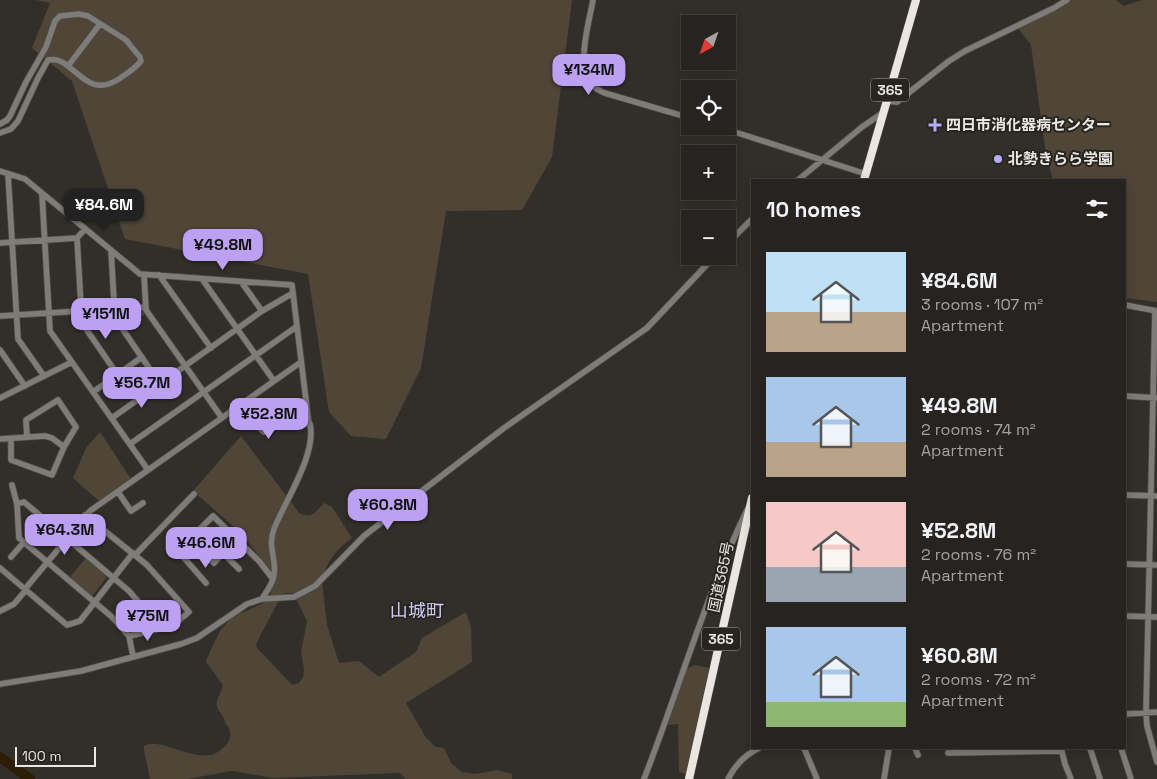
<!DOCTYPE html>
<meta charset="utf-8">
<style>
body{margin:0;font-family:"Space Grotesk","Noto Sans JP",sans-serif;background:#322f2d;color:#f1f3f6;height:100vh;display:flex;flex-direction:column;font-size:19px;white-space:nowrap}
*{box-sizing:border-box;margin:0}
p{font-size:16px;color:#a4a4a5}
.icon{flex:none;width:28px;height:28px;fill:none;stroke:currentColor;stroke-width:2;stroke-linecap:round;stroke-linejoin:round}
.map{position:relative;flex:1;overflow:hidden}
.panel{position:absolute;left:751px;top:179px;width:375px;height:570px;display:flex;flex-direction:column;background:#262320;border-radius:0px;box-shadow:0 2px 12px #0003,0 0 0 1px #42403e}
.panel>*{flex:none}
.needle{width:32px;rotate:220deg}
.tools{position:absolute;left:681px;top:15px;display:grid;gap:10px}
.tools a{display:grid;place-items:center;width:55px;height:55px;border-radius:0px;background:#262320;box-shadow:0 2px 12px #0003,0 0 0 1px #42403e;font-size:25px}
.scale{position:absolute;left:15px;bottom:12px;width:81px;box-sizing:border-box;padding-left:5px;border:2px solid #eae7e4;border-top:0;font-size:14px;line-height:18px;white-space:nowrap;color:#eae7e4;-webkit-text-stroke:4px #282520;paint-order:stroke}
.price{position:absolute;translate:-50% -42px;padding:0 11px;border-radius:10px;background:#bca0f2;color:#111;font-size:16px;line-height:32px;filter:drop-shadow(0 1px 2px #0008)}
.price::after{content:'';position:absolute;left:50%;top:30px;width:15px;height:11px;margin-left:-8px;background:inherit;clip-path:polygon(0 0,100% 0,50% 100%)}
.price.current{background:#222;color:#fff}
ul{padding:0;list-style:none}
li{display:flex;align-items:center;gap:15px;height:125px;padding:0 15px}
li span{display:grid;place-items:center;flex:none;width:140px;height:100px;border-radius:0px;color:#555}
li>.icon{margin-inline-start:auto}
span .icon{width:60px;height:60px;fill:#fffc;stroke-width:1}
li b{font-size:21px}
h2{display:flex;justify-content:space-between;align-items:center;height:60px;padding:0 15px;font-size:21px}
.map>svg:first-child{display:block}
.green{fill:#504638;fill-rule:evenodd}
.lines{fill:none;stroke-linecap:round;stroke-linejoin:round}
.river{stroke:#2b1d06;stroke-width:10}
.minor-casing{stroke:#4f4c48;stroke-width:7}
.highway-casing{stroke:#4f4c48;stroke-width:9}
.minor{stroke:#7e7c79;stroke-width:5.5}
.highway{stroke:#ebe7e0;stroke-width:8}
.poi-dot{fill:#b2adf9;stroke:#282520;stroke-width:2}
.labels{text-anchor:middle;stroke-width:4;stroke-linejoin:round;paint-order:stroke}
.shield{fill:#282520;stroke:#b0ada9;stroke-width:1}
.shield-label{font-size:14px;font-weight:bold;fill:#eae7e4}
.poi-label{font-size:15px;font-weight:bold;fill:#eae7e4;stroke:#282520;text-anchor:start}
.street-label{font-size:15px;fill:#eae7e4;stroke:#282520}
.quarter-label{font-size:18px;fill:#cdccf7;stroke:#282520}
</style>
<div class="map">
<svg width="1157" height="779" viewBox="0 0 1157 779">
<rect width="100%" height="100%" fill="#322f2a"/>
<path class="green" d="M36 0H572L552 157 522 210 446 211 421 368 386 439 351 436 329 412 308 274 125 239 72 81 32 48 50 3Z
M1068 0H1116L1124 6 1142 0H1157V302L1125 298V180H1053L1046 154 1031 45 1018 28Z
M139 309 143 311 145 314 124 328 117 318 116 313 118 311Z
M100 432 131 479 99 501 73 478 86 448Z
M241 436 300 514C314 518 315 512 324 503L332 507 352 538C338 547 325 564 322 581L327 625 339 663 359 661 379 677 416 652 422 638 466 612 471 627 472 662 406 703 426 738 436 747 444 748 451 763 462 772 475 774 497 770 512 774V779H406L400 773 273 778 232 771 187 779H150L144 750V746C160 735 201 769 222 749 225 746 228 744 229 740 232 733 230 728 225 723 225 716 219 713 217 707 215 700 222 692 223 685L206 662 207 658 220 631 231 618 237 614 249 610 270 599 273 573 239 531 193 491ZM285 593H293L307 621 301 652 304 669 303 677 299 683 292 685 257 648 256 644 279 600Z
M86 558 105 575 106 578 93 595H90L69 578Z
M695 665 709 668 686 774 679 772 678 724 668 725 675 695 686 669Z"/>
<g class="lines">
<path class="river" d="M0 757 30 779"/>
<g class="minor-casing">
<path id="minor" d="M593 0C589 24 573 71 597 89 600 91 604 93 608 94L690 118
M68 66 100 24
M887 101 897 102 949 61 965 51 1054 8 1067 0
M0 124 7 120 10 116 26 82 46 47 55 21 60 16 79 14 88 16 126 40 140 57 141 61C135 69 127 73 119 79 84 102 73 54 48 60L38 78 18 121 11 129 0 133
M716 126 866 174
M0 171 25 179 140 274 292 285 309 425 310 424C317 454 285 501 274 529 267 547 277 559 274 575 273 584 266 592 262 599L247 604 197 638 181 644 81 671 0 684
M8 174 18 339 44 376
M798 180 862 127 884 112
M42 194 50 331 148 470
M85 229 77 238 82 323 117 374
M0 243 77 238
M728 243 752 219
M111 250 115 318 160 384
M144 275 146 310 222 418
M159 275 211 348
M202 279 274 381
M242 283 262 311
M1125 305 1157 311
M1155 311 1146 713 1147 726 1157 762
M0 316 146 307
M0 350 25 386
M93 392 142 357
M1125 396 1157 398
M0 398 72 362
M241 404 252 421 264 432 306 404
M112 418 262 311 293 293
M27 437 26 420 58 400 76 427 64 447
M0 439 45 436 52 438 64 447 52 475 11 460V438
M130 444 296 327
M12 485 17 504
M118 492 131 511 143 503
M1125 495 1157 496
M85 515 147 565 189 612 172 626 129 636
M190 539 214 563 223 553 239 569
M172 546 178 551 213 516 259 561 273 579
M178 551 206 583
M223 553 237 539
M135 555 194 494
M11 557 24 542
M1125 564 1157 565
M0 568 67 625 80 621 133 553
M25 589 90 511 301 362
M262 599 294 597 315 586 364 536 427 487 504 428 647 328 715 256
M0 611 14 604 26 590
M1125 616 1157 617
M133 656 129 636 112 617 19 538 17 504 24 502 129 591 161 628
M1125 714 1157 712
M804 748 817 779
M915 748 918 755
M1061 748 1065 764 1071 779
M1090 748 1100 779
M1121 748 1131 779
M948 753 1062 751
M644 779C679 689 705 597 747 510
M728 779C735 765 745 755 759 748
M884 779 889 748"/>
</g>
<g class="highway-casing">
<path id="highway" d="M864 180 916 0
M689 779 752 498"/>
</g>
<use href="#minor" class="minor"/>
<use href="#highway" class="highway"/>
</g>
<g class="poi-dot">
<path d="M932.5 117.5h5v5h5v5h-5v5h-5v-5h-5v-5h5z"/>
<circle cx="998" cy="159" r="5"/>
</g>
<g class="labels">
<g class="shield">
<rect x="871" y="78.5" width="38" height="23" rx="4"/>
<rect x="702" y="627.5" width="38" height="23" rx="4"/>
</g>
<g class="shield-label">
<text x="890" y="95">365</text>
<text x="721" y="644">365</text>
</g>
<g class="poi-label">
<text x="946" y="130">四日市消化器病センター</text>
<text x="1008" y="164">北勢きらら学園</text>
</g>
<g class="street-label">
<text transform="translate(721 577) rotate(-78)" y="5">国道365号</text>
</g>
<g class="quarter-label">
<text x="417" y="617">山城町</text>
</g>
</g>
</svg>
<div class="tools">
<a><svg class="needle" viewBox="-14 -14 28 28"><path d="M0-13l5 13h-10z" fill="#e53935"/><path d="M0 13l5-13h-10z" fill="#a4a4a5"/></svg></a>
<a><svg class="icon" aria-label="locate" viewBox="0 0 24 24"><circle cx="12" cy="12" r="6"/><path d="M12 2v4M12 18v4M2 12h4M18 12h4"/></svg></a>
<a>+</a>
<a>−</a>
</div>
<div class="scale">100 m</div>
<b class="price" style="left:589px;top:96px">¥134M</b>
<b class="price current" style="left:104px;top:231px">¥84.6M</b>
<b class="price" style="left:223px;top:271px">¥49.8M</b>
<b class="price" style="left:106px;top:340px">¥151M</b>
<b class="price" style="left:142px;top:409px">¥56.7M</b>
<b class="price" style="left:269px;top:440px">¥52.8M</b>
<b class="price" style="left:388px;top:531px">¥60.8M</b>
<b class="price" style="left:65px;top:556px">¥64.3M</b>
<b class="price" style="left:206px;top:569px">¥46.6M</b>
<b class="price" style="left:148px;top:642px">¥75M</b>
<section class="panel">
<h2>10 homes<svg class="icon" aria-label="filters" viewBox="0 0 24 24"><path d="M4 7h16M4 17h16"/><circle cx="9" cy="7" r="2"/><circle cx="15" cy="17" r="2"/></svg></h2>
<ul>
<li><span style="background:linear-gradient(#bfe0f5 60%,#b9a48a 0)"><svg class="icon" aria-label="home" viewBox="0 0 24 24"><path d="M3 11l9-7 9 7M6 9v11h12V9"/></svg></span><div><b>¥84.6M</b><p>3 rooms · 107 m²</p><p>Apartment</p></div></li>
<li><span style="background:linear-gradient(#a9c7e8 65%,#b9a48a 0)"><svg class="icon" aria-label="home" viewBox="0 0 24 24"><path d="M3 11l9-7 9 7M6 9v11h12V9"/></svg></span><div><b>¥49.8M</b><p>2 rooms · 74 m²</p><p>Apartment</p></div></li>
<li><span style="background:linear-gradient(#f6c9c9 65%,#9aa5b1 0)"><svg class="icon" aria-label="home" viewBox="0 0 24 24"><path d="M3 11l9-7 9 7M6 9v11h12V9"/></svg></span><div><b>¥52.8M</b><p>2 rooms · 76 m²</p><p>Apartment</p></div></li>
<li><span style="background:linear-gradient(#a9c7e8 75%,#8fb573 0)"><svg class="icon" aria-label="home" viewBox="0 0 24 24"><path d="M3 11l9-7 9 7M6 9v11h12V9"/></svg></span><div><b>¥60.8M</b><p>2 rooms · 72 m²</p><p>Apartment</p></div></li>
</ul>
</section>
</div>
